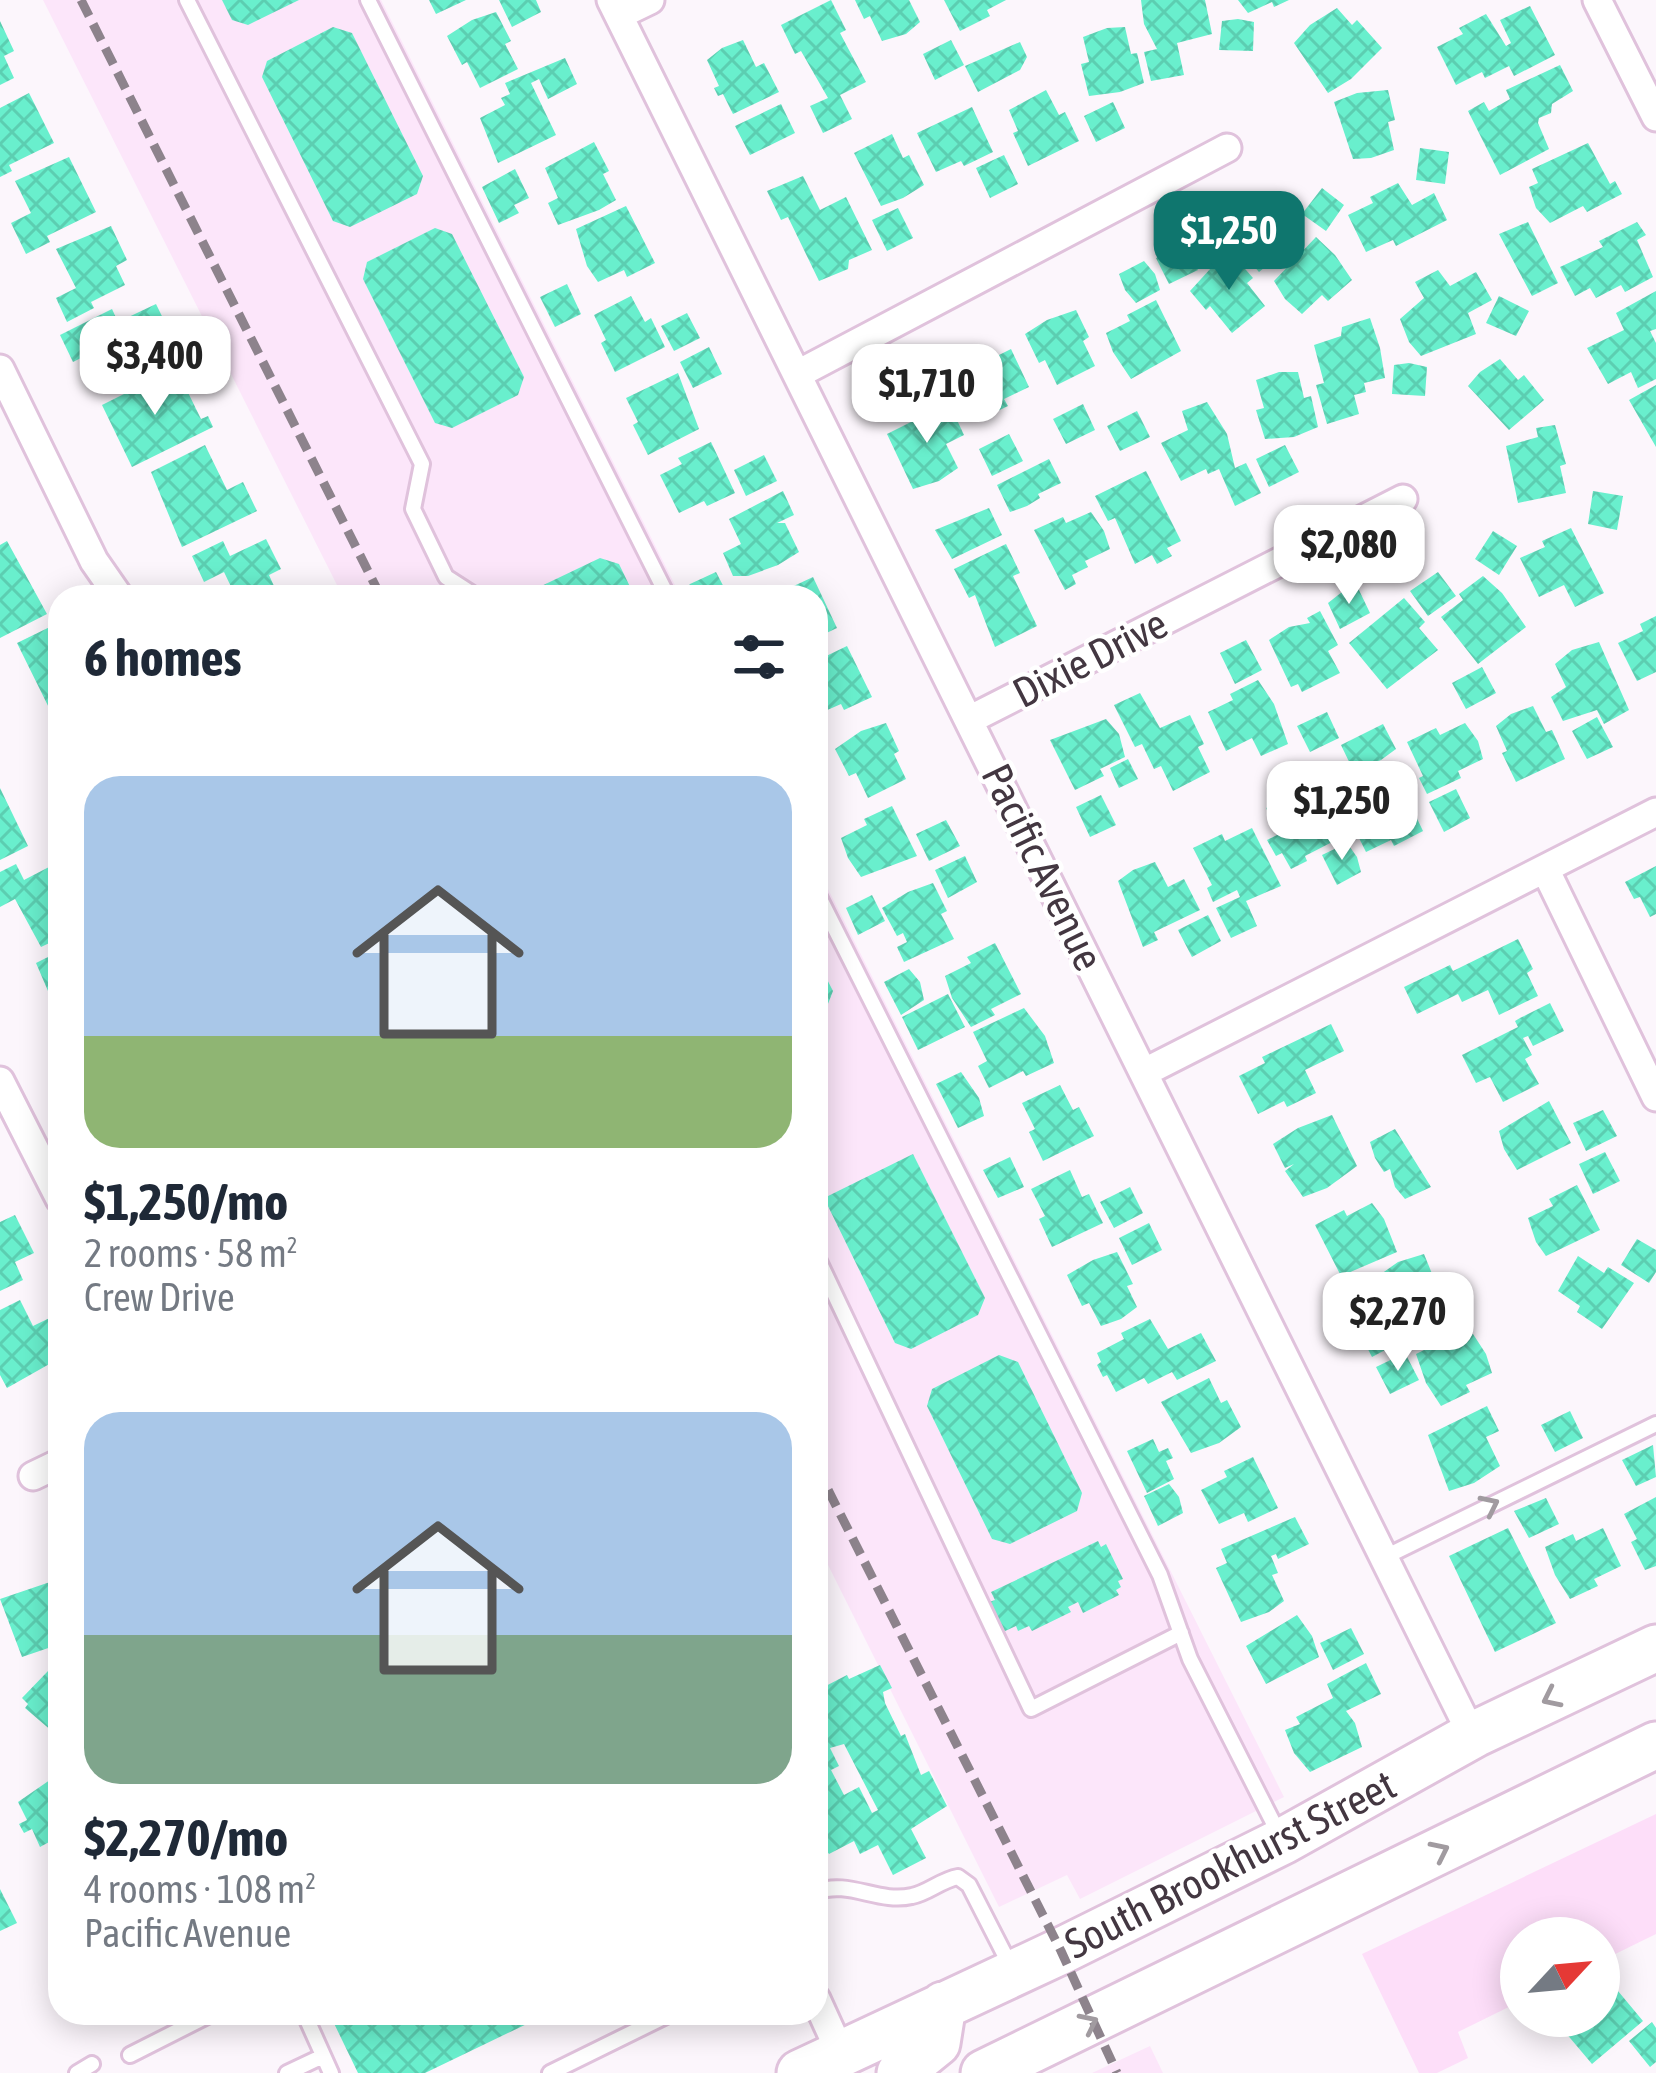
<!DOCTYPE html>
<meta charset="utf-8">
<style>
body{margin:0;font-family:"Asap Condensed",sans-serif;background:#f2f2f3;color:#1f2937;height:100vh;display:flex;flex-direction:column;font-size:45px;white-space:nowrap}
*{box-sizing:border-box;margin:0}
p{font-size:39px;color:#747a83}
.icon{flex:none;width:66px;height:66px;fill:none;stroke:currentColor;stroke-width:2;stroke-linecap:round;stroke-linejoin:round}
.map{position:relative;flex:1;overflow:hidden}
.side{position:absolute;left:48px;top:585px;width:780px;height:1440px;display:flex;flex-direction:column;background:#fff;border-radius:36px;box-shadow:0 6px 30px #0003}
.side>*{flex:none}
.needle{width:78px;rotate:64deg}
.tools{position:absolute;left:1500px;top:1917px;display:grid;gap:24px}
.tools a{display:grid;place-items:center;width:120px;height:120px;border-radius:50%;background:#fff;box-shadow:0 6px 30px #0003;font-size:60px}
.price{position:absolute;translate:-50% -102px;padding:0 27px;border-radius:24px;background:#fff;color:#222;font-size:39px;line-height:78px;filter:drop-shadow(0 3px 6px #0008)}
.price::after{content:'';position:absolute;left:50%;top:72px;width:36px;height:27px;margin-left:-18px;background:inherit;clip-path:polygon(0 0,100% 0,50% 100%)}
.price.active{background:#0f766e;color:#fff}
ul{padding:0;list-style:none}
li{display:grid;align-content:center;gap:24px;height:636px;padding:0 36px}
li span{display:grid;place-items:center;height:372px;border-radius:36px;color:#555}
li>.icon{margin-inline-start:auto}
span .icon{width:216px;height:216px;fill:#fffc;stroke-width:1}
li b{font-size:51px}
h2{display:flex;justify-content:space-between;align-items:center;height:144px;padding:0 36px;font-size:51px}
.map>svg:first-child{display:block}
.built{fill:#fce6fa}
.green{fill:#fddef9}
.building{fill:url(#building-cross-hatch);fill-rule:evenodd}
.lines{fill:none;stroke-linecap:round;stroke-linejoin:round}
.service-casing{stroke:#e0c2dc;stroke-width:20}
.minor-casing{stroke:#e0c2dc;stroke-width:33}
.primary-casing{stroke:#e0c2dc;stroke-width:51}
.service{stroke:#fff;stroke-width:14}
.minor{stroke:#fff;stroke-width:27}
.primary{stroke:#fff;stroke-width:45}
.rail{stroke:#8d838c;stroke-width:9;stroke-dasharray:18 9;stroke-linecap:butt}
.oneway{stroke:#a19ba0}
.labels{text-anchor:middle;stroke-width:9;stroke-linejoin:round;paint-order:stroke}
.street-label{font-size:42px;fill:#433741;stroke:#fff}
</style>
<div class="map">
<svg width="1656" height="2073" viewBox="0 0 1656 2073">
<defs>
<pattern id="building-cross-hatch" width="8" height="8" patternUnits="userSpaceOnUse" patternTransform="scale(3)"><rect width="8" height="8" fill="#69efcd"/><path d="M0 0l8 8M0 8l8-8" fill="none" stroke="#5cceb1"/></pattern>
</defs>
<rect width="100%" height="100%" fill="#fcf6fc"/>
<path class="built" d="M43 0H381L681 597H343Z
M816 865 1284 1797 1080 1899 1067 1875 999 1907 816 1541Z
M1150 2046 1163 2073H1092Z"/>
<path class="green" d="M1656 1814V1934L1599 1962V1938H1521V2001L1458 2032 1468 2058 1437 2073H1419L1362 1954Z"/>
<path class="building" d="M222 0H299L248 25 232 20Z
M429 0H466L436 14Z
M499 0H536L541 12 512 27Z
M831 0 846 30 840 33 866 82 840 95 852 119 823 133 810 106 828 98 801 51 795 54 781 25Z
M855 0H909L920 22 906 34 882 41 870 16 864 19Z
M944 0H1006L987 10 990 16 960 31Z
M1141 0H1205L1212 34 1177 43 1184 75 1151 81 1144 52 1157 49 1144 24Z
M1238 0H1289L1274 7 1272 2 1248 13Z
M1530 6 1555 55 1514 76 1509 66 1485 78 1482 72 1456 85 1437 47 1463 34 1459 28 1486 14 1506 46 1511 43 1500 20Z
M1337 8 1352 25 1357 20 1382 48 1351 79 1328 93 1294 43 1310 25Z
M496 12 511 41 505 44 518 69 480 88 467 62 462 65 447 36 472 20Z
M1238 19 1254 22 1253 51 1219 50 1222 21Z
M0 21 14 51 4 56 14 78 0 85Z
M333 27 352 33 423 176 417 194 350 227 333 221 262 77 267 61Z
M1125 27 1131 54 1137 53 1144 83 1120 92 1089 96 1081 64 1089 62 1083 37 1107 28Z
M743 40 756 67 764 63 779 92 733 114 723 94 718 96 714 88 719 86 707 60 722 48Z
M951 40 964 65 935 80 923 54Z
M1020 42 1027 57 1020 70 978 92 965 66Z
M565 58 577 84 548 99 539 79 531 83 556 135 498 163 480 118 505 105 501 98 510 94 505 83Z
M1560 65 1573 91 1552 104 1551 113 1539 118 1538 123 1549 149 1500 175 1468 111 1484 102 1489 111 1510 99 1506 90Z
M1046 90 1059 115 1065 112 1079 141 1028 166 1013 133 1018 131 1009 110Z
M1388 90 1395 120 1388 122 1394 150 1371 158 1353 159 1334 102 1357 93Z
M29 93 54 143 9 165 12 171 0 177V108Z
M1113 102 1125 128 1096 142 1084 116Z
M781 104 795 133 750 155 735 126Z
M972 107 993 152 964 166 961 161 936 172 917 133Z
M892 134 903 158 909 155 924 185 903 198 881 206 854 153Z
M594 142 609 171 603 174 616 200 599 210 558 225 548 203 558 198 545 168Z
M1588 143 1610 184 1615 181 1622 194 1587 212 1583 206 1550 223 1536 208 1529 187 1538 183 1532 169Z
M1420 148 1449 152 1445 184 1416 180Z
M1004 155 1018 184 990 198 976 168Z
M69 157 96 212 47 236 50 242 26 254 11 223 31 213 15 181Z
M515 169 529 198 514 205 519 213 499 223 482 187Z
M803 176 820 210 846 197 872 250 849 260 848 269 819 281 788 217 781 220 767 191Z
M1398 183 1412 205 1434 193 1447 220 1396 246 1393 240 1366 252 1348 215 1373 203 1370 197Z
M1322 188 1344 205 1326 231 1302 214Z
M626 206 655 263 627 277 624 270 598 282 587 266 576 229Z
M898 208 913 238 887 251 872 220Z
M1528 222 1558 283 1532 296 1499 234Z
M1637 222 1646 235 1637 240 1653 277 1625 292 1621 285 1596 298 1590 288 1575 296 1560 267 1603 247 1599 241Z
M111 226 127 260 116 266 125 285 91 302 94 308 67 322 56 298 76 288 56 249Z
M435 228 452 234 524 377 518 395 452 428 435 423 363 279 367 262Z
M1264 229 1283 252 1259 272 1239 249Z
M1316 237 1335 255 1352 280 1328 301 1322 295 1302 314 1285 299 1274 281Z
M1185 244 1198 270 1169 284 1156 258Z
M1233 255 1253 278 1247 283 1265 306 1232 333 1210 306 1206 310 1190 291 1211 268Z
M1144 261 1155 274 1160 290 1136 303 1125 290 1119 274Z
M1438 270 1450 286 1476 272 1492 300 1468 313 1476 334 1421 356 1409 342 1400 319 1424 298 1415 282Z
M567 284 581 314 555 327 540 297Z
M1656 291V329L1650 331 1656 343V379L1638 388 1631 372 1608 384 1587 348 1624 330 1616 313Z
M631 296 645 322 651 318 665 347 615 372 601 343 606 340 594 315Z
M1499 296 1529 311 1516 336 1486 323Z
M1156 300 1181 351 1131 379 1113 352 1106 333 1130 321 1127 315Z
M156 304 180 353 113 387 106 373 103 374 95 351 73 362 60 335 112 309 118 322Z
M1076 310 1089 337 1083 341 1095 366 1057 385 1045 360 1039 363 1025 334 1047 320Z
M687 313 700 338 674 351 661 326Z
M1370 318 1380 348 1385 378 1364 383 1366 392 1354 395 1359 414 1327 424 1316 385 1324 383 1314 345 1341 336 1342 327Z
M709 347 722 374 693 388 680 362Z
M1011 349 1029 387 1004 399 1008 406 979 420 954 369 982 355 985 362Z
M1500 359 1518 380 1524 375 1544 400 1509 430 1468 386 1480 372Z
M1409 363 1427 367 1425 396 1392 394 1394 365Z
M176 368 201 419 208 416 213 427 132 467 102 405Z
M934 370 947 396 916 412 903 385Z
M1279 372H1298L1304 398 1311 396 1318 427 1294 437 1265 439 1256 410 1264 408 1256 380Z
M678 373 699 429 648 455 633 425 638 422 626 398Z
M1656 385V447L1629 400Z
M1207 402 1227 434 1235 468 1246 463 1261 493 1235 506 1219 469 1208 474 1206 469 1181 481 1161 443 1188 430 1182 411Z
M949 403 964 435 946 444 958 468 939 481 913 489 887 434Z
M1083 404 1095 430 1066 444 1053 419Z
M1137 411 1150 437 1120 451 1107 426Z
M1555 425 1566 464 1560 466 1566 493 1518 503 1506 446 1538 437 1536 428Z
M1009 434 1023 461 992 476 979 449Z
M711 442 735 493 707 506 704 501 679 513 660 475 682 464 678 458Z
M205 445 227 490 243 482 257 511 182 547 151 472Z
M1285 445 1299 472 1269 487 1256 459Z
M764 455 777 481 746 496 734 470Z
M1049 459 1061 483 1038 494 1040 498 1027 506 1010 512 997 485Z
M1146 471 1181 541 1167 548 1172 556 1157 564 1152 555 1135 564 1115 518 1108 521 1095 496Z
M783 491 794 515 777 523H785L799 552 778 565 748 576H733L723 553 741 544 729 519Z
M1593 491 1623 496 1617 530 1588 524Z
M989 508 1002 535 952 559 935 530Z
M1091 512 1104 531 1110 549 1085 561 1088 567 1072 575 1076 584 1065 590 1034 530 1063 517 1066 523Z
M1571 528 1604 593 1575 607 1564 585 1539 597 1520 558 1545 547 1542 541Z
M1493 531 1517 546 1499 575 1475 559Z
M266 539 281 569 269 575 279 597H236L224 572 204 582 192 556 223 541 230 556Z
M7 541 47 614 0 638V545Z
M1006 544 1020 573 1013 576 1037 626 995 647 975 595 969 598 954 569Z
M600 558 619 564 635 597H531L533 590Z
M716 572 729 597H690L686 589 690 584Z
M1438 572 1456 596 1428 616 1410 591Z
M1483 576 1502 593 1526 627 1478 664 1441 617 1463 600 1459 594Z
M813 577 837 628 816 638V597H786L783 591Z
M1358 588 1370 613 1340 629 1328 603 1342 592Z
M1404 598 1425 622 1419 628 1438 650 1387 689 1349 643Z
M1320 611 1338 645 1328 651 1340 673 1302 692 1298 684 1291 687 1269 640 1289 627 1310 623 1307 618Z
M1656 616V672L1637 681 1618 643 1643 631 1640 624Z
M58 623 60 715 54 718 17 643Z
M1246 640 1262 670 1235 684 1220 653Z
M1599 642 1629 710 1604 724 1597 710 1563 721 1551 697 1566 687 1555 664 1572 650Z
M847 646 872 697 844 710 841 704 816 715V669L823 666 820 659Z
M1482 667 1496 693 1466 709 1452 683Z
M1258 680 1274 704 1288 744 1261 756 1252 738 1226 751 1208 712 1233 700 1230 694Z
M1140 693 1160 728 1190 715 1204 744 1198 747 1210 772 1173 791 1161 766 1154 769 1142 744 1135 747 1114 705Z
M1533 706 1546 732 1552 730 1565 759 1516 782 1502 753 1507 751 1496 726 1511 714Z
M1327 712 1339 738 1310 752 1297 726Z
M1597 717 1613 747 1587 759 1572 731Z
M1106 719 1119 734 1125 757 1100 769 1104 776 1075 790 1050 740Z
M886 723 899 751 894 754 906 779 868 798 856 773 849 776 835 749 861 731Z
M1465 723 1478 741 1483 759 1458 771 1461 778 1427 794 1419 778 1423 776 1407 742 1436 728 1440 735Z
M1383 724 1396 749 1381 760 1353 770 1341 745Z
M1128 759 1138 779 1119 788 1110 768Z
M1399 781 1423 831 1394 846 1391 840 1366 852 1346 812 1373 800 1370 794Z
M1282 786 1287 795 1305 788 1317 814 1324 810 1338 839 1305 856 1307 861 1291 869 1282 853 1276 856 1267 840 1279 834 1266 808 1273 804 1268 793Z
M0 788 28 846 0 860Z
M1456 789 1470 818 1444 832 1429 802Z
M1101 795 1116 825 1090 837 1076 807Z
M892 806 917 856 861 877 848 858 841 838 867 825 864 819Z
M946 820 960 846 929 861 916 834Z
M1252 828 1281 886 1246 901 1257 926 1231 938 1216 908 1240 897 1237 890 1213 902 1207 888 1212 885 1193 848 1222 834 1225 841Z
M1347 843 1357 857 1361 872 1337 885 1322 855Z
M965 856 977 882 948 898 935 870Z
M1155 862 1168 887 1184 879 1200 910 1154 932 1158 940 1143 947 1118 881 1133 870Z
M16 864 24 880 49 867 56 883 60 881V938L41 947 15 899 0 907V872Z
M1656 866V914L1650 917 1640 897 1634 899 1625 882Z
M933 883 947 911 941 914 954 939 904 962 897 947 907 942 903 933 897 936 882 908 908 892Z
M872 895 885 921 858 935 846 908Z
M1208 915 1221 941 1192 957 1178 930Z
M1518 939 1533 969 1527 973 1538 996 1499 1015 1488 990 1462 1002 1458 994 1417 1014 1404 987 1450 965 1453 971Z
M995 943 1021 994 991 1009 995 1015 971 1027 952 998 945 976 971 963 967 957Z
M60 951V1019L36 963Z
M816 958 833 991 826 1009 816 1015Z
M909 969 920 982 924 1000 901 1015 884 982Z
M948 994 965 1027 918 1050 902 1017Z
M1550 1003 1564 1031 1533 1046 1528 1036 1523 1038 1532 1055 1525 1059 1539 1084 1503 1102 1490 1077 1476 1083 1462 1055 1518 1027 1515 1021 1520 1018Z
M1024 1008 1045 1036 1054 1063 1026 1076 1023 1071 989 1088 978 1066 987 1061 973 1032Z
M1331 1024 1344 1051 1305 1070 1316 1093 1287 1107 1284 1101 1258 1114 1239 1076 1265 1063 1262 1057Z
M961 1072 979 1098 984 1116 958 1128 936 1084Z
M1060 1085 1073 1110 1079 1107 1094 1136 1043 1161 1029 1132 1035 1129 1022 1103Z
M1549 1101 1571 1143 1517 1170 1504 1149 1499 1131Z
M1603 1110 1617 1136 1586 1151 1573 1123Z
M1332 1115 1357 1166 1327 1188 1303 1197 1285 1171 1294 1164 1285 1168 1273 1144 1298 1128Z
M1395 1129 1431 1187 1405 1199 1395 1187 1390 1169 1384 1172 1375 1158 1370 1142Z
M1605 1152 1620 1181 1593 1194 1579 1164Z
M913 1154 985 1298 978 1315 911 1349 895 1343 824 1198Z
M1010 1157 1024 1187 998 1198 983 1170Z
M1070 1170 1082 1197 1089 1194 1103 1223 1052 1247 1039 1219 1045 1216 1031 1189Z
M1577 1185 1600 1230 1546 1256 1536 1242 1528 1218 1553 1206 1549 1199Z
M1130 1187 1143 1213 1114 1228 1100 1202Z
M1372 1203 1384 1219 1397 1252 1341 1276 1315 1225 1344 1210 1347 1216Z
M15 1215 34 1253 15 1262 23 1280 0 1291V1222Z
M1149 1223 1162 1250 1132 1265 1119 1238Z
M1637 1239 1656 1250V1272L1649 1283 1621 1265Z
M1117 1252 1133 1284 1127 1286 1137 1307 1121 1319 1101 1326 1089 1303 1082 1306 1067 1275 1093 1260Z
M1424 1254 1446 1308 1402 1329 1388 1300 1393 1298 1381 1274 1398 1262Z
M1578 1256 1604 1273 1608 1267 1634 1283 1602 1329 1577 1312 1580 1306 1558 1291Z
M20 1300 33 1326 60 1313V1358L7 1388 0 1375V1310Z
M1386 1316 1400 1342 1372 1357 1358 1330Z
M1150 1319 1168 1349 1201 1333 1216 1361 1177 1380 1172 1372 1148 1384 1144 1378 1116 1392 1107 1375 1103 1377 1097 1365 1101 1362 1097 1353 1124 1339 1121 1333Z
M1473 1334 1486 1354 1492 1373 1466 1385 1470 1392 1441 1406 1426 1383 1416 1354 1444 1340 1448 1347Z
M1405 1353 1419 1380 1390 1394 1376 1367Z
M999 1355 1018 1362 1082 1493 1077 1511 1010 1544 992 1539 927 1406 932 1389Z
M1209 1378 1221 1403 1227 1400 1241 1427 1219 1443 1191 1453 1161 1402Z
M1487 1406 1499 1431 1486 1437 1500 1466 1474 1483 1449 1491 1428 1435Z
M1570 1411 1583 1438 1555 1452 1541 1425Z
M1153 1439 1159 1452 1168 1448 1173 1458 1166 1461 1174 1479 1147 1493 1127 1451Z
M1653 1445 1656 1477 1636 1486 1622 1460Z
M1253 1457 1278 1508 1248 1522 1244 1513 1219 1524 1201 1490 1227 1477 1224 1471Z
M1169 1484 1179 1497 1183 1513 1158 1526 1144 1496Z
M1656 1497V1566L1645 1570 1631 1542 1637 1539 1624 1514Z
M1546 1498 1559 1524 1529 1538 1514 1511Z
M1295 1517 1309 1544 1278 1559 1276 1554 1271 1556 1278 1573 1272 1575 1284 1601 1269 1612 1241 1622 1216 1568 1227 1563 1221 1549Z
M1508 1528 1556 1623 1495 1652 1449 1556Z
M1603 1528 1621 1566 1594 1579 1598 1586 1570 1599 1555 1575 1545 1547 1573 1534 1576 1541Z
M1098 1541 1101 1547 1106 1544 1123 1579 1118 1581 1121 1587 1116 1590 1119 1595 1083 1613 1078 1602 1068 1607 1071 1612 1032 1631 1029 1626 1018 1631 1016 1626 1003 1632 989 1602 995 1600 991 1592Z
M60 1575V1644L22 1657 0 1599 53 1581 52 1578Z
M1297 1615 1312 1636 1319 1657 1266 1684 1246 1646Z
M1351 1628 1364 1654 1333 1670 1320 1643Z
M1366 1663 1381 1694 1346 1711 1355 1723 1362 1747 1310 1772 1294 1753 1285 1730 1300 1724 1296 1717 1333 1698 1327 1684Z
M880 1665 892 1688 883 1692 885 1703 901 1736 905 1734 921 1775 929 1771 947 1806 911 1829 926 1858 893 1875 878 1845 860 1854 854 1841 829 1854 816 1837V1691L847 1675 849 1679ZM844 1744 878 1810 872 1813 859 1787 844 1795 831 1770 839 1766 830 1748Z
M48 1671 53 1676 60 1672V1738L25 1708 28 1704 22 1698Z
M60 1773V1855L51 1841 40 1847 32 1829 24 1833 19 1824 27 1820 18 1802Z
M0 1889 17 1923 0 1931Z
M1603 1973 1643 2021 1592 2064 1565 2032 1584 2016H1599V1975Z
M329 2013H527L531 2022 425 2073H358Z
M1652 2022 1656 2028V2062L1650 2067 1629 2041Z"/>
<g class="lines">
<g class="service-casing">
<path id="service" d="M187 0 422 464 413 509 446 577 477 597
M368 0 668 597
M816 891 1160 1575 1190 1659 1280 1836
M816 1255 1031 1709 1181 1633
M1385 1557 1656 1424
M816 1892C849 1879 878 1904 912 1896 928 1893 941 1880 958 1877L969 1885 1012 1969
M304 2013 331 2073
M130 2055 213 2013
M77 2073 92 2064
M287 2073 323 2056
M550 2073 672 2013"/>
</g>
<g class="minor-casing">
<path id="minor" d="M611 0 1462 1715 1475 1734
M1597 0 1656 117
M619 15 650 0
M0 369 94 561 119 597
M798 374 1227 148
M969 720 1403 499
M1545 869 1656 1097
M1145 1072 1656 812
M0 1081 60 1199
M33 1476 60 1463
M816 1999 841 2054"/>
</g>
<g class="primary-casing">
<path id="primary" d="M800 2073 1061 1951 1283 1841 1475 1734 1656 1648
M900 2073 937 2043 943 2005
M984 2073 1656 1745"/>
</g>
<use href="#service" class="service"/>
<use href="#minor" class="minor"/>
<use href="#primary" class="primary"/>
<path class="rail" d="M81 0 381 597
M816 1466 1061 1951 1117 2073"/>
</g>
<defs><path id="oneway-chevron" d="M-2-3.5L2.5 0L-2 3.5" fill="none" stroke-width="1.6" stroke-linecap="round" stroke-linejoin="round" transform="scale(3)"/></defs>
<g class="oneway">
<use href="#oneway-chevron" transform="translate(1490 1505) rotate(-26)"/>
<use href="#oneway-chevron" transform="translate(1551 1698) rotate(154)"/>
<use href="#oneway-chevron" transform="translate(1440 1851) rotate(-26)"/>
<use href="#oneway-chevron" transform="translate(1089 2023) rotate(-26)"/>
</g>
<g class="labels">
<g class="street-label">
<text transform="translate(1090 658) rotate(-27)" y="15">Dixie Drive</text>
<text transform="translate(1043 867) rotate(64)" y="15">Pacific Avenue</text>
<text transform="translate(1230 1864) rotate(-27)" y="15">South Brookhurst Street</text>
</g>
</g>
</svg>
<div class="tools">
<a><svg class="needle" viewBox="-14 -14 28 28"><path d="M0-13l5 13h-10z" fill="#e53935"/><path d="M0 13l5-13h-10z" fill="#747a83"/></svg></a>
</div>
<b class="price active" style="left:1229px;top:293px">$1,250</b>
<b class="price" style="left:155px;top:418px">$3,400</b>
<b class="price" style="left:927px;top:446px">$1,710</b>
<b class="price" style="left:1349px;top:607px">$2,080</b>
<b class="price" style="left:1342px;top:863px">$1,250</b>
<b class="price" style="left:1398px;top:1374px">$2,270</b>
<section class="side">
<h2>6 homes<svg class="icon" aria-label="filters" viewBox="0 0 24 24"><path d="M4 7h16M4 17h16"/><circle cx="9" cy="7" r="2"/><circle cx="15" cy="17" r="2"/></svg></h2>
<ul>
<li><span style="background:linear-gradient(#a9c7e8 70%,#8fb573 0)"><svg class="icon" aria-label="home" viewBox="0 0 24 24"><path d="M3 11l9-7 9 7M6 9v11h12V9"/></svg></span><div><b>$1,250/mo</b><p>2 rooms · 58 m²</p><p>Crew Drive</p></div></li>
<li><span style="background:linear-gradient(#a9c7e8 60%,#7fa58c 0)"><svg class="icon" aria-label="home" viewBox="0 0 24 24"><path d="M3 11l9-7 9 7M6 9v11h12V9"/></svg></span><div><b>$2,270/mo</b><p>4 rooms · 108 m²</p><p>Pacific Avenue</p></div></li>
</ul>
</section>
</div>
